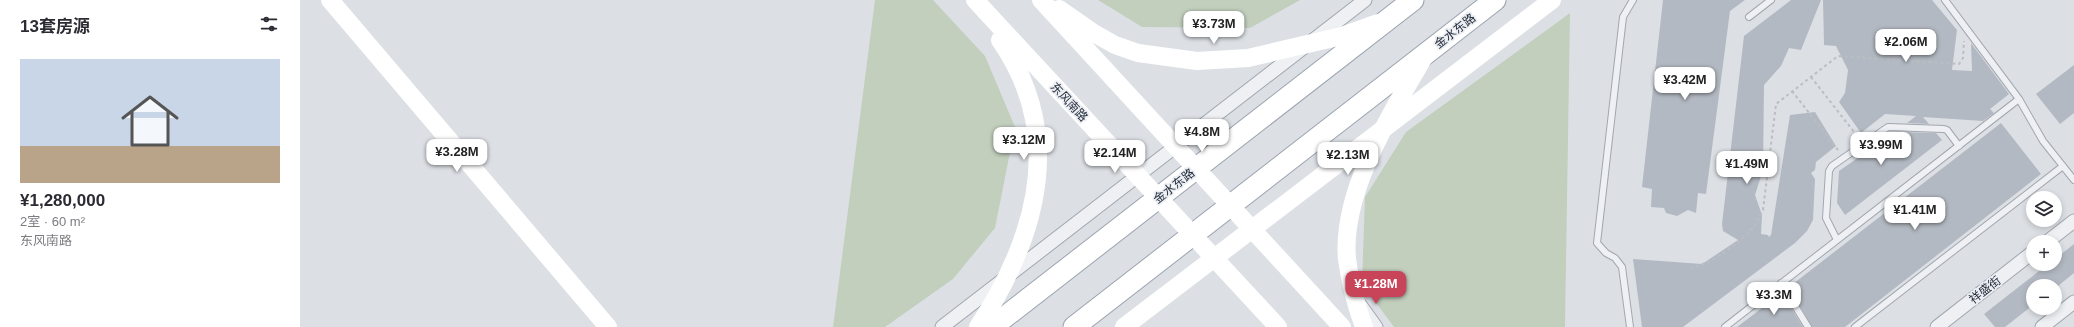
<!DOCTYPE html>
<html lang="zh">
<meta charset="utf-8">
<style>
body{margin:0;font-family:Arial,"Noto Sans SC",sans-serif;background:#f2f2f3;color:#2b2b33;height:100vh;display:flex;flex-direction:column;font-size:15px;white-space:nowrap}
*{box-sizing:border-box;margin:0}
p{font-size:13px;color:#7c7c81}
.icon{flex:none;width:22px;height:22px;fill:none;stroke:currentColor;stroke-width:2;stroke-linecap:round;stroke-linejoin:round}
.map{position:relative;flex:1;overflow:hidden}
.drawer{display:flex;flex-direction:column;background:#fff;width:300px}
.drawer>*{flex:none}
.controls{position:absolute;left:1726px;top:191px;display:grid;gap:8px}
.controls a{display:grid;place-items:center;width:36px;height:36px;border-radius:50%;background:#fff;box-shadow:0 2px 6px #0003;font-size:20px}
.price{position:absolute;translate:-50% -34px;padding:0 9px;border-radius:8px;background:#fff;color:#222;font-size:13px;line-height:26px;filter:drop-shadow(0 1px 2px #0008)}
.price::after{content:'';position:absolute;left:50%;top:24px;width:12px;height:9px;margin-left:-6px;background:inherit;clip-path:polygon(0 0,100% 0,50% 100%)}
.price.current{background:#c74459;color:#fff}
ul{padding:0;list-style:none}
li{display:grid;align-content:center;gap:8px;height:212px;padding:0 20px}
li span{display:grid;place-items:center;height:124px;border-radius:0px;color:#555}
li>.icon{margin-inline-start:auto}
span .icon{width:72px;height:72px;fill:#fffc;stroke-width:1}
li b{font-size:17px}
h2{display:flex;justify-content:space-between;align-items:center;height:48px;padding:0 20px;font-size:17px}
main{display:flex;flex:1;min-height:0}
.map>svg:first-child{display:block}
.green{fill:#c2cfbd}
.building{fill:#b3b9c2}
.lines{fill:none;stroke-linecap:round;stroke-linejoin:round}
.lane-casing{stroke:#a2a7af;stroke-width:8}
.street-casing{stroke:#a2a7af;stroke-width:15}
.primary-casing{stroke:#9ca4b0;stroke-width:23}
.path{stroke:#babec4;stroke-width:2;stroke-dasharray:3 3;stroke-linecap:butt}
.lane{stroke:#eef0f4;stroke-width:6}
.street{stroke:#eef0f4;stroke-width:13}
.secondary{stroke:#fff;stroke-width:18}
.primary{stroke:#fff;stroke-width:21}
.labels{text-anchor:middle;stroke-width:3.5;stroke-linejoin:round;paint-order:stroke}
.street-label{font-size:12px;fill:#262e3b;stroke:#ebeef3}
</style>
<main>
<section class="drawer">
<h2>13套房源<svg class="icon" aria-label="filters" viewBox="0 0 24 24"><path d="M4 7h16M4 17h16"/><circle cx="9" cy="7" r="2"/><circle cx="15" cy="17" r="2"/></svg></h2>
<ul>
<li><span style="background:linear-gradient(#c9d6e8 70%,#b9a48a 0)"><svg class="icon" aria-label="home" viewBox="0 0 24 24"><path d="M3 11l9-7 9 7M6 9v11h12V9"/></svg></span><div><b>¥1,280,000</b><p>2室 · 60 m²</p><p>东风南路</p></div></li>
</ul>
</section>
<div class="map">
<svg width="1774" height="327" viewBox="0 0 1774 327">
<rect width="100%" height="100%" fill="#dce0e5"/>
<path class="green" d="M575 0H633L685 56 715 127 695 228 653 279 585 327H533Z
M798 0H1000L950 28 842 27Z
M1270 13 1265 327H1094L1062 284 1065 197 1106 132Z"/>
<path class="building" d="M1363 0H1445L1430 11 1406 194 1398 193 1396 213 1388 210 1377 216 1366 213 1364 208 1351 207 1352 189 1342 187Z
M1491 0H1521L1501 50 1489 48 1481 66 1464 85 1463 170 1455 195 1462 215 1461 234 1468 235 1469 237 1471 235 1490 115 1515 112 1536 146 1516 162 1515 170 1511 173 1515 179 1513 220 1507 231 1495 243 1383 327H1342L1333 259 1402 264 1438 240 1423 231 1422 224 1444 36Z
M1523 0H1632L1657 30 1652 70 1672 71 1671 43 1709 94 1690 109 1694 113 1683 121 1623 117 1629 124 1607 123 1616 116 1585 114 1561 133 1539 102 1545 93 1548 70 1536 46 1524 45Z
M1774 65V113L1760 124 1736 94Z
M1701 123 1741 174 1545 327H1512L1489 287Z
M1595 132 1636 133 1642 140 1545 215 1537 203 1539 171Z
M1774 244V273L1758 286H1733V305L1705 327H1695L1684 314 1748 264H1755V259Z
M1482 293 1503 327H1437Z"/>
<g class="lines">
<g class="lane-casing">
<path id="lane" d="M1645 0 1719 99 1743 141 1774 180
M1449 17 1471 0
M1537 240 1526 218 1529 171 1532 166 1588 127 1644 129 1647 130 1659 146
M1481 283 1508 327
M1330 327 1322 267 1315 258 1306 253 1297 243 1323 17 1333 0
M1425 327 1719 99
M1555 327 1763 166"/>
</g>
<g class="street-casing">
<path id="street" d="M1747 242 1774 221
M1061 306 1076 327
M642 327 1065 0
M1637 327 1733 252
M1742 327 1774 302"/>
</g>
<g class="primary-casing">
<path id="primary" d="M692 327 1113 0
M774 327 1195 0"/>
</g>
<path class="path" d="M1511 77 1558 137
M1492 91 1538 150
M1390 268C1410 265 1443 241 1455 225 1458 220 1460 215 1463 210L1476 104 1538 56 1659 64 1663 58 1664 41"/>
<use href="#lane" class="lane"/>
<use href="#street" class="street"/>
<path class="secondary" d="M30 0 308 327
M675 0 978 327
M741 0 1042 327
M759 9 792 32 815 45 838 53 897 61 948 58 1042 36 1078 23
M678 327C737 237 766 135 700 40
M824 327 1252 0
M1064 327C1056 305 1050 282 1047 259 1041 192 1091 113 1124 57"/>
<use href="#primary" class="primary"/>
</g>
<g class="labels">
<g class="street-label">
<text transform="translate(1155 31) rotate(-38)" y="4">金水东路</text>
<text transform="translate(769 102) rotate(47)" y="4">东风南路</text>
<text transform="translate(874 186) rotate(-38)" y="4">金水东路</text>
<text transform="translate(1685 290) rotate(-38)" y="4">祥盛街</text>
</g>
</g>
</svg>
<div class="controls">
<a><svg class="icon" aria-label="layers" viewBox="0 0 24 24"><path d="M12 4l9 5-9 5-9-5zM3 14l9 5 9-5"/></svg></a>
<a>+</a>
<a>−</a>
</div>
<b class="price" style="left:914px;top:45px">¥3.73M</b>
<b class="price" style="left:1606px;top:63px">¥2.06M</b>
<b class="price" style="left:1385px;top:101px">¥3.42M</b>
<b class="price" style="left:902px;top:153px">¥4.8M</b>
<b class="price" style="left:724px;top:161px">¥3.12M</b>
<b class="price" style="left:1581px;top:166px">¥3.99M</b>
<b class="price" style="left:157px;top:173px">¥3.28M</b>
<b class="price" style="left:815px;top:174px">¥2.14M</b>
<b class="price" style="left:1048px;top:176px">¥2.13M</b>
<b class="price" style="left:1447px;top:185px">¥1.49M</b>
<b class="price" style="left:1615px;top:231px">¥1.41M</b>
<b class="price current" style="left:1076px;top:305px">¥1.28M</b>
<b class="price" style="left:1474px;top:316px">¥3.3M</b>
</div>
</main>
